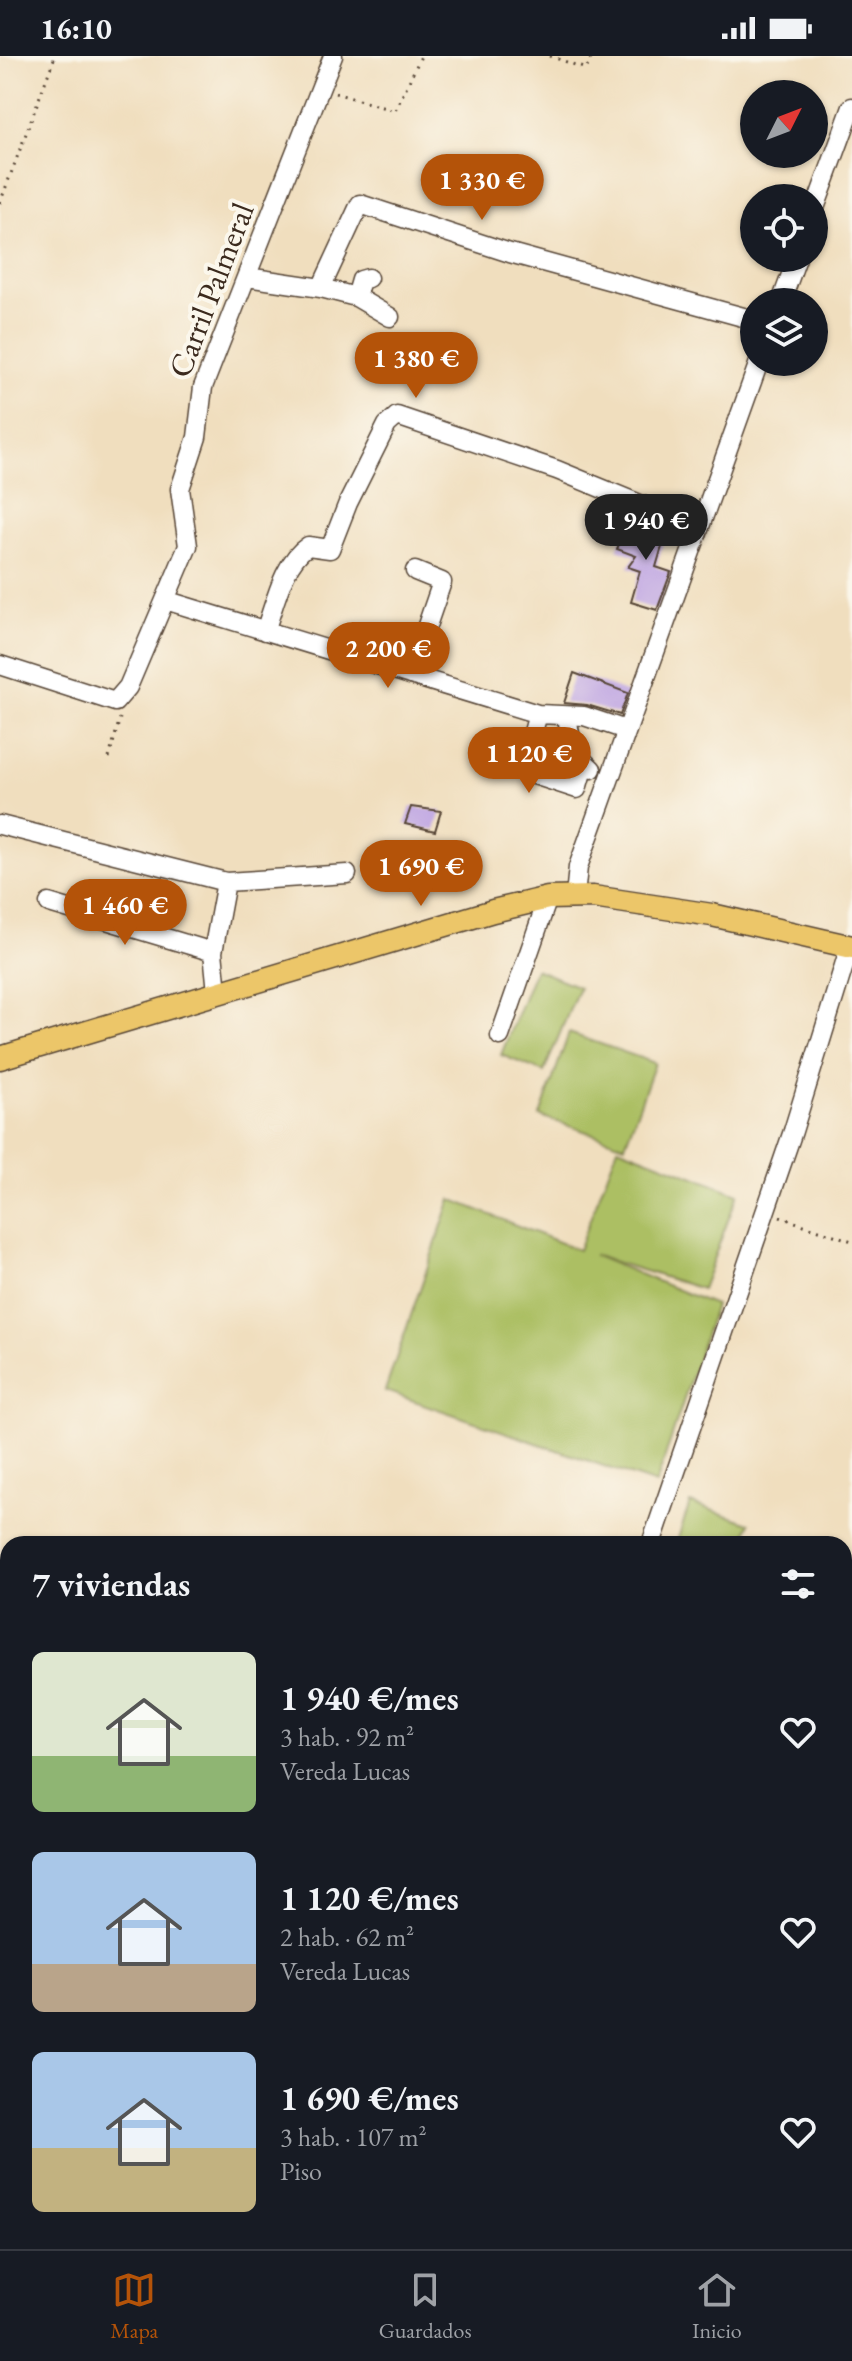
<!DOCTYPE html>
<html lang="es">
<meta charset="utf-8">
<style>
body{margin:0;font-family:"EB Garamond",serif;background:#242831;color:#f1f3f6;height:100vh;display:flex;flex-direction:column;font-size:30px;white-space:nowrap}
*{box-sizing:border-box;margin:0}
p{font-size:26px;color:#9ea1a6}
.icon{flex:none;width:44px;height:44px;fill:none;stroke:currentColor;stroke-width:2;stroke-linecap:round;stroke-linejoin:round}
.map{position:relative;flex:1;overflow:hidden}
.panel{position:absolute;left:0px;top:1480px;width:852px;height:714px;display:flex;flex-direction:column;background:#171b24;border-radius:24px 24px 0 0;box-shadow:0 2px 6px #0004}
.panel>*{flex:none}
.needle{width:52px;rotate:48deg}
.fabs{position:absolute;left:740px;top:24px;display:grid;gap:16px}
.fabs a{display:grid;place-items:center;width:88px;height:88px;border-radius:50%;background:#171b24;box-shadow:0 2px 6px #0004;font-size:40px}
.price{position:absolute;translate:-50% -68px;padding:0 18px;border-radius:28px;background:#b45309;color:#fff;font-size:26px;line-height:52px;filter:drop-shadow(0 2px 4px #0008)}
.price::after{content:'';position:absolute;left:50%;top:48px;width:24px;height:18px;margin-left:-12px;background:inherit;clip-path:polygon(0 0,100% 0,50% 100%)}
.price.active{background:#222;color:#fff}
ul{padding:0;list-style:none}
li{display:flex;align-items:center;gap:24px;height:200px;padding:0 32px}
li span{display:grid;place-items:center;flex:none;width:224px;height:160px;border-radius:12px;color:#555}
li>.icon{margin-inline-start:auto}
span .icon{width:96px;height:96px;fill:#fffc;stroke-width:1}
li b{font-size:34px}
h2{display:flex;justify-content:space-between;align-items:center;height:96px;padding:0 32px;font-size:34px}
.status{display:flex;justify-content:space-between;align-items:center;height:56px;padding:0 40px;background:#171b24;direction:ltr}
.status svg{height:22px;fill:currentColor}
.dock{display:flex;justify-content:space-around;align-items:center;height:112px;border-top:2px solid #363941;background:#171b24;font-size:22px;color:#9ea1a6}
.dock a{display:grid;justify-items:center;gap:4px}
.dock .active{color:#b45309}
.map>svg:first-child{display:block}
.green{fill:#acbf63;stroke:#747440;stroke-width:2}
.building{fill:#bca1e1}
.lines{fill:none;stroke-linecap:round;stroke-linejoin:round}
.minor-casing{stroke:#564536;stroke-width:21}
.major-casing{stroke:#564536;stroke-width:25}
.highway-casing{stroke:#564536;stroke-width:29}
.path{stroke:#564536;stroke-width:3;stroke-dasharray:2 6;stroke-linecap:butt}
.minor{stroke:#fff;stroke-width:18}
.major{stroke:#ecc669;stroke-width:22}
.highway{stroke:#ecc669;stroke-width:26}
.labels{text-anchor:middle;stroke-width:8;stroke-linejoin:round;paint-order:stroke}
.street-label{font-size:32px;fill:#3b2a1e;stroke:#fbf7ec}
</style>
<div class="status"><b>16:10</b><svg viewBox="0 0 49 12"><path d="M0 12V9h3v3zM5 12V6h3v6zM10 12V3h3v9zM15 12V0h3v12zM26 1h20v11H26zM47 4h2v5h-2z"/></svg></div>
<div class="map">
<svg width="852" height="2193" viewBox="0 0 852 2193">
<rect width="100%" height="100%" fill="#fbf7ec"/>
<filter id="ink" filterUnits="userSpaceOnUse"><feTurbulence type="fractalNoise" baseFrequency=".0125" numOctaves="2"/><feDisplacementMap in="SourceGraphic" scale="16" xChannelSelector="R" yChannelSelector="G"/><feConvolveMatrix kernelMatrix="1 2 1 2 8 2 1 2 1" color-interpolation-filters="sRGB"/></filter>
<filter id="wash" filterUnits="userSpaceOnUse"><feTurbulence type="fractalNoise" baseFrequency=".006" numOctaves="4" result="noise"/><feDisplacementMap in="SourceGraphic" scale="32" xChannelSelector="R" yChannelSelector="G"/><feGaussianBlur stdDeviation="1.8" result="paint"/><feColorMatrix in="noise" values="0 0 0 0 0 0 0 0 0 0 0 0 0 0 0 0 0 1.4 0 .05"/><feComposite in="paint" operator="in"/></filter>
<g filter="url(#wash)">
<rect width="100%" height="100%" fill="#f0debe"/>
<path class="green" d="M535 913 579 931 544 1016 501 999Z
M569 977 655 1007 625 1089 540 1060Z
M618 1091 738 1138 702 1233 593 1199 715 1249 656 1428 385 1335 451 1143 578 1194Z
M690 1447 750 1467 742 1488H676Z"/>
<g id="blocks">
<path class="building" d="M630 462 666 477 656 511 671 516 657 554 631 546 640 515 628 511 636 500 617 493Z
M574 617 628 637 620 659 587 649 564 647Z
M411 751 441 755 435 775 405 768Z"/>
</g>
</g>
<g filter="url(#ink)">
<use href="#blocks" fill-opacity="0" stroke="#564536" stroke-width="2"/>
<g class="lines">
<g class="minor-casing">
<path id="minor" d="M814 155 852 51
M247 221 321 232 360 148 510 197 754 264
M321 232 356 241 361 224 368 222
M356 241 390 261
M781 246 797 202
M165 544 538 658 584 660 626 674
M265 575C275 548 283 506 308 490L330 493 348 447 387 369 397 360 557 414 698 472
M0 609 115 646 128 631 188 490 180 433 197 381 203 331 333 0
M410 619 442 526 415 515
M538 658 522 715 577 733 585 706
M567 661 571 683 579 692V701L592 713
M0 769 226 826 213 896 217 936
M226 826 347 818
M575 840 578 811 759 306
M49 847 213 896
M500 980 548 842
M651 1488 793 1075 850 890
M47 2193 48 2186
M385 2193 389 2186"/>
</g>
<g class="major-casing">
<path id="major" d="M0 1002 493 855 548 842 593 841 712 859 852 891"/>
</g>
<g class="highway-casing">
<path id="highway" d="M844 1576 852 1568
M329 2186 333 2193
M247 2193 250 2186"/>
</g>
<path class="path" d="M550 0 586 13 592 0
M335 37 395 55 421 0
M0 147 55 0
M109 702 120 662
M780 1161 852 1185
M844 2023 852 2011
M844 2108 852 2095
M462 2193 464 2186
M797 2193 801 2186"/>
<use href="#minor" class="minor"/>
<use href="#major" class="major"/>
<use href="#highway" class="highway"/>
</g>
</g>
<g class="labels">
<g class="street-label">
<text transform="translate(211 234) rotate(-69)" y="11">Carril Palmeral</text>
</g>
</g>
</svg>
<div class="fabs">
<a><svg class="needle" viewBox="-14 -14 28 28"><path d="M0-13l5 13h-10z" fill="#e53935"/><path d="M0 13l5-13h-10z" fill="#9ea1a6"/></svg></a>
<a><svg class="icon" aria-label="locate" viewBox="0 0 24 24"><circle cx="12" cy="12" r="6"/><path d="M12 2v4M12 18v4M2 12h4M18 12h4"/></svg></a>
<a><svg class="icon" aria-label="layers" viewBox="0 0 24 24"><path d="M12 4l9 5-9 5-9-5zM3 14l9 5 9-5"/></svg></a>
</div>
<b class="price" style="left:482px;top:166px">1 330 €</b>
<b class="price" style="left:416px;top:344px">1 380 €</b>
<b class="price active" style="left:646px;top:506px">1 940 €</b>
<b class="price" style="left:388px;top:634px">2 200 €</b>
<b class="price" style="left:529px;top:739px">1 120 €</b>
<b class="price" style="left:421px;top:852px">1 690 €</b>
<b class="price" style="left:125px;top:891px">1 460 €</b>
<section class="panel">
<h2>7 viviendas<svg class="icon" aria-label="filters" viewBox="0 0 24 24"><path d="M4 7h16M4 17h16"/><circle cx="9" cy="7" r="2"/><circle cx="15" cy="17" r="2"/></svg></h2>
<ul>
<li><span style="background:linear-gradient(#dfe7d0 65%,#8fb573 0)"><svg class="icon" aria-label="home" viewBox="0 0 24 24"><path d="M3 11l9-7 9 7M6 9v11h12V9"/></svg></span><div><b>1 940 €/mes</b><p>3 hab. · 92 m²</p><p>Vereda Lucas</p></div><svg class="icon" aria-label="heart" viewBox="0 0 24 24"><path d="M12 20l-8-8c-3-5 5-10 8-4 3-6 11-1 8 4z"/></svg></li>
<li><span style="background:linear-gradient(#a9c7e8 70%,#b9a48a 0)"><svg class="icon" aria-label="home" viewBox="0 0 24 24"><path d="M3 11l9-7 9 7M6 9v11h12V9"/></svg></span><div><b>1 120 €/mes</b><p>2 hab. · 62 m²</p><p>Vereda Lucas</p></div><svg class="icon" aria-label="heart" viewBox="0 0 24 24"><path d="M12 20l-8-8c-3-5 5-10 8-4 3-6 11-1 8 4z"/></svg></li>
<li><span style="background:linear-gradient(#a9c7e8 60%,#c2b280 0)"><svg class="icon" aria-label="home" viewBox="0 0 24 24"><path d="M3 11l9-7 9 7M6 9v11h12V9"/></svg></span><div><b>1 690 €/mes</b><p>3 hab. · 107 m²</p><p>Piso</p></div><svg class="icon" aria-label="heart" viewBox="0 0 24 24"><path d="M12 20l-8-8c-3-5 5-10 8-4 3-6 11-1 8 4z"/></svg></li>
</ul>
</section>
</div>
<nav class="dock">
<a class="active"><svg class="icon" aria-label="map" viewBox="0 0 24 24"><path d="M3 6l6-2 6 2 6-2v14l-6 2-6-2-6 2zM9 4v14M15 6v14"/></svg>Mapa</a>
<a><svg class="icon" aria-label="saved" viewBox="0 0 24 24"><path d="M7 4h10v16l-5-4-5 4z"/></svg>Guardados</a>
<a><svg class="icon" aria-label="home" viewBox="0 0 24 24"><path d="M3 11l9-7 9 7M6 9v11h12V9"/></svg>Inicio</a>
</nav>
